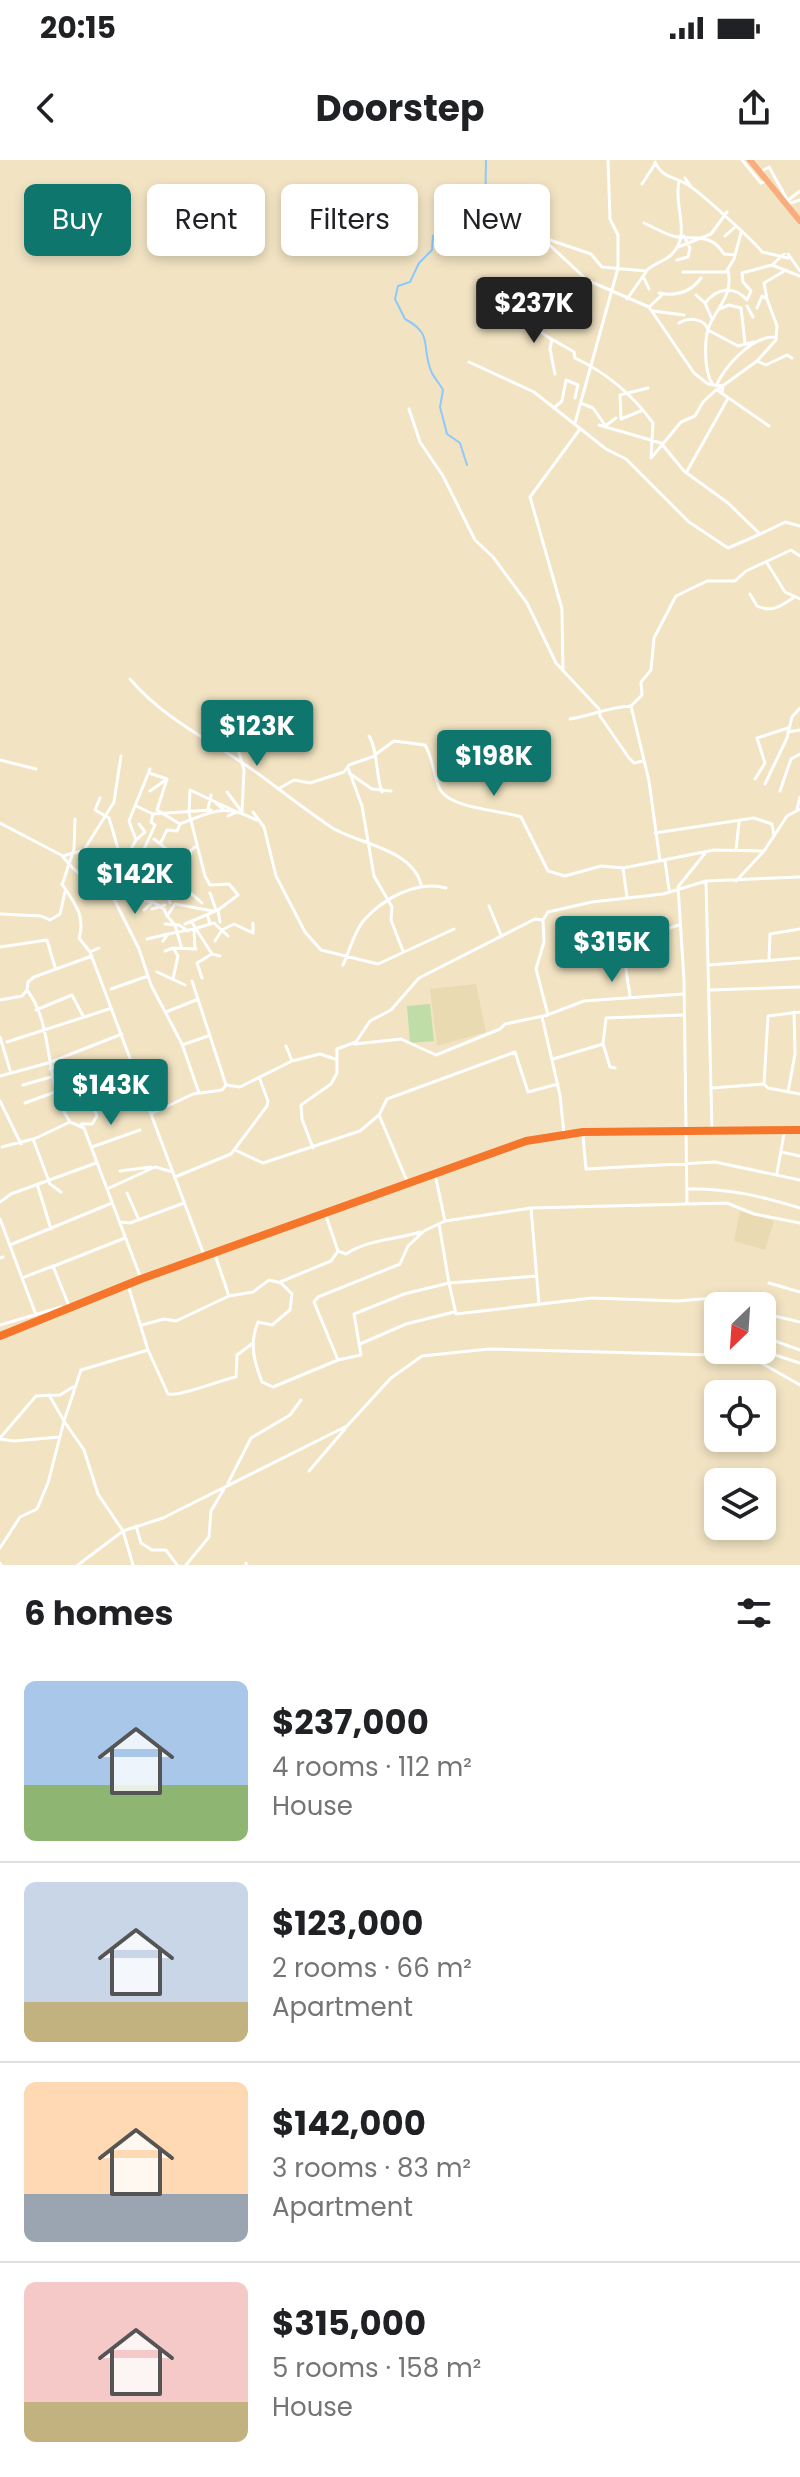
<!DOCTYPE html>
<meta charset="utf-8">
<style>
body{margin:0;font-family:Poppins,sans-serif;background:#f6f6f6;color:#202124;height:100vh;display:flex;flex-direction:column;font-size:30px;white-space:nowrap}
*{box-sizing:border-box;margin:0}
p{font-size:26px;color:#757577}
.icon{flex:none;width:44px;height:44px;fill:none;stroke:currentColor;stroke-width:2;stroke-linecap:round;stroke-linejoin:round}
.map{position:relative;height:1405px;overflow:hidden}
.drawer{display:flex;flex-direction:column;background:#fff;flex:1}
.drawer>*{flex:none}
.top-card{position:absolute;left:24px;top:24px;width:752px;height:72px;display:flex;gap:16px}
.needle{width:52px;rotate:205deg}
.controls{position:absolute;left:704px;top:1132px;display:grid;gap:16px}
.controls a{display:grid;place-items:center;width:72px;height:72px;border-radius:12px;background:#fff;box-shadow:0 4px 12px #0003;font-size:40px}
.price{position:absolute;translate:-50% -68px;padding:0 18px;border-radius:8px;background:#0f766e;color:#fff;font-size:26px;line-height:52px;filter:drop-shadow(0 2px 4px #0008)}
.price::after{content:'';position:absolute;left:50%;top:48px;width:24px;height:18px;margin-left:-12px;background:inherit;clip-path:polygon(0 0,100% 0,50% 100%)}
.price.current{background:#222;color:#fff}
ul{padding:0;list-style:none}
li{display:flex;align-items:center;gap:24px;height:200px;padding:0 24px}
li+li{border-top:2px solid #e0e0e0}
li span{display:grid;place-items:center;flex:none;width:224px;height:160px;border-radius:12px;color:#555}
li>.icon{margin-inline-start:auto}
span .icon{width:96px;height:96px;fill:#fffc;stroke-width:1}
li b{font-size:34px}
h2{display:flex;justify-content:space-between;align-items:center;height:96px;padding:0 24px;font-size:34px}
.chip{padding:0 28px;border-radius:12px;background:#fff;box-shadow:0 4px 12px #0003;font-size:28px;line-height:72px}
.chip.current{background:#0f766e;color:#fff}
.status{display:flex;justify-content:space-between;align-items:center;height:56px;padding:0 40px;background:#fff;direction:ltr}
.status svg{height:22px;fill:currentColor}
header{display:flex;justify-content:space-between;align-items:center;height:104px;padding:0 24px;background:#fff;font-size:36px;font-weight:700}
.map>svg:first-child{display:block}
.built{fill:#e9dab1}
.garden{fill:#bfdda6}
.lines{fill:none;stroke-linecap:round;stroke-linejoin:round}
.stream{stroke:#8ec9fc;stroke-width:2}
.street{stroke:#fff;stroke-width:3}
.primary{stroke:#f9ad7f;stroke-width:6}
.highway{stroke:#f5762a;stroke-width:8}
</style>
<div class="status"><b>20:15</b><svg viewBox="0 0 49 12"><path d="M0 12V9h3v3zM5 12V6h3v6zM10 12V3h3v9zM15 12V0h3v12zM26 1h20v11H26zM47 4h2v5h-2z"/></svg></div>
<header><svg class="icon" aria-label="back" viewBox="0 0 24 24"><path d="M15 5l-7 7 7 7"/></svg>Doorstep<svg class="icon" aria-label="share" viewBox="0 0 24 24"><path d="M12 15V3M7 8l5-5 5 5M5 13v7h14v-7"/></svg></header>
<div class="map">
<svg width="800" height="1405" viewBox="0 0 800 1405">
<rect width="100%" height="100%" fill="#f2e4c3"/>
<path class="built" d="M476 824 486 872 437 886 430 829Z
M740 1051 774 1061 765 1090 734 1081Z"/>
<path class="garden" d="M430 844 434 881 410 883 407 846Z"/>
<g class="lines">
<path class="stream" d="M467 305 460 283 447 274 440 247 443 230C440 224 435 219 432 213 420 187 435 175 405 159L395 139 398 126 410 122 419 103 432 90 433 76 450 69 461 58 485 60 486 0"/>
<path class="street" d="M742 0 761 23 766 21
M655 2C663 20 677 16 691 27 702 34 758 85 762 92L788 98
M762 11 769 7 788 41
M685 18 690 25
M642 24 655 4
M787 41 800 31
M788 44 800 40
M644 63C653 67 663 73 673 76 692 81 710 71 724 94L735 95
M725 76 734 68
M541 77 587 120 649 147 694 213 708 224 723 226 722 233
M541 77 591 94 602 107 646 111C654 103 666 101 672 94 692 74 673 45 679 22
M678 87 711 74 727 52
M784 94 772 105 800 116
M788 94 800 111
M677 100 688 97 690 88 684 76
M683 112H726L734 99 741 73
M644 118 649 129
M659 133C674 136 690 133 701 118
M696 135 705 143
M488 137C518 143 518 157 541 172 551 180 563 185 574 192L575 198C607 213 632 234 653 263L651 298
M627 139 646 112
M767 139 764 123 786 110
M747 146 753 157
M649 147 662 135
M757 148 762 136 767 139 777 166 776 180 757 201
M719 149 729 145 741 148 745 183
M653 151 684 155
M712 159 705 143C717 128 734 125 747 140L751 131 743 122 742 113 772 105
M679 163C689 157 703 158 708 169
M708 170 738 186 754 182
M552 179 550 189 555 214
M469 202 534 232 606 289 626 299 689 362 728 388C747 380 766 372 785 362L800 366
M713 225C704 213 703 176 711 162 721 143 733 133 728 110
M716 226C725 206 751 177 774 177
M583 244 593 248 605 265
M554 248 562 241 566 220 578 225 575 238
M409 249 420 282 443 316 475 380 493 397 527 443 556 503 599 549 600 556 629 598 634 603 643 601
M643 250 621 259 620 235 648 228
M575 263 618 108V75L610 59 608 0
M599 265 661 283 684 311 728 343 760 374
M605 266 616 258
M769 266 717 230 757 201 766 205 787 195 792 198
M652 297 681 262 695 256 703 242 716 230
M686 313 727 240
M767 403 785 432 800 439
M750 434 757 446C772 453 781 446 793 438
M563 511 562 449 530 337 580 269
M130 519C169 565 222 585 268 621 288 636 310 653 331 667 357 684 411 688 421 724
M570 559C591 556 608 547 631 546
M231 564 244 610 242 652
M788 572 800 570
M369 576C378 590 376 618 382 632
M0 600 36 609
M348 608 362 646 374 716 392 747 391 760 403 791
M149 613 167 619
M349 613 372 629 391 631
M755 619 765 603 757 578 788 568
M765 624 787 578 792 557 800 548
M278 629 294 620 310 623 344 612 349 605 372 597 394 581 425 585C433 598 433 613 439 627 447 649 501 650 521 657L548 711 565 716 601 706 623 708 627 737
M150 631 167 619 157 650 180 664
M780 631 791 599 800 594
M227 632 242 652
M100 638 95 650 109 658 120 695 130 691 136 680 129 661 150 609
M216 643 223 649
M136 646 153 654 151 662 155 665 136 707 143 717 168 732 170 743
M208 649 211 635
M797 649 800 637
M253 652 264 667 276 716 305 772 321 790 378 804 454 769
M153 654 211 650
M0 663 63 696 84 690 114 642 121 596
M655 673 754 658 772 664 774 676
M136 680 145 672 139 664
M160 684 167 670 177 671 180 664C210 653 223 642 256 660
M195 687 191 690 185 728 202 743
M736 690 739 663
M120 695 112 735 139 789 151 825 182 884 199 933
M63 697C88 729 115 734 153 742
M660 701 649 621 631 546 642 535 641 522 651 510 654 478 676 436 707 421H735L746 411 791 390 800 396
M665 701 669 729
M136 705 177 714 169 691 154 679
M623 708 714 690 764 691
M736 721 764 691 787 656 800 649
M62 724C74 742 86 756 79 778L90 792 204 1095
M62 725 74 689 75 659
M210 733 216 750
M137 737 139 713
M489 746 501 775
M152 749 165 745
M144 750 153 742 164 749 167 756
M218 750 220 762
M0 754 41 756 50 760 60 754 65 732
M191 761 212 794 220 796
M165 764 179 765 188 771
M185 764 218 750 238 735 229 724 210 725 205 716 189 653 190 630 237 652 228 656
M210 764 214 763 228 776
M194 769 210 764 208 757
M147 779 168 774
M163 781 168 774 194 769 195 789
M215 781 222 770 234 764 253 773V763
M181 786 175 765 167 756 175 744 213 751
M0 787 47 780 55 807
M173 788 196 789
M165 791 173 788 178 796 173 819
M90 792 99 788
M769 800 770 774 800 769
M343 805C349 792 354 772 364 760 384 738 417 720 446 728
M709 805 800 798
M157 812 185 825
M202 818 197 803 212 794
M192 821 226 925
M111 829 148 816
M27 830C55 866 43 922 70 962L84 968 140 1116
M710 830 800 827
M630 836 622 783 679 765
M0 840 22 836 27 830 28 822 34 817 92 796
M36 850 72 835 83 856
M166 852 196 840
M550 854 584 841 683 834
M542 857 560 935 564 974
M0 877 10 910
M7 882 109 849
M355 884 401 879 436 895 500 869 505 864 548 855 536 809 544 782 543 760
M182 885 208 876
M286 886 292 901 320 894 335 899
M553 899 603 884
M615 908 610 907 603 884 606 858 682 855
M50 909 61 905
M79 911 97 956 92 964H81
M0 916 48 903 122 874
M764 924 768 856 800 852
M23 925 51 917
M712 928 764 924 768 928 800 934
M788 932 795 894 794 852
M0 941 21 984
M25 943 55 932
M153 953 193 934 222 930 226 925 240 927 292 901
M712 971 706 721 800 717
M583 976 586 1009 715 1002 800 1020
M34 979 70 962
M2 987 33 979 50 1024 61 1032
M92 987 140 970
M313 988 302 959 301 945 331 924 337 913V889L356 882 370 861 391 850 419 818 535 759 543 760 548 752 592 742 663 734 706 721
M235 990 263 1003 360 971 379 955
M781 992 800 996
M120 1011 151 1007
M777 1013 784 974
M435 1014 445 1061
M175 1017 231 994 267 946 268 941 259 917
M407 1021 379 955 387 939 515 892 528 932 558 924
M38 1027 51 1069
M107 1029 155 1007 173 1012
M687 1029C728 1028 761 1036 800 1048
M127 1033 139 1060
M0 1042 11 1034 96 1003
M687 1043 684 820 678 727 706 692
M531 1048 539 1144
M325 1053 338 1091
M0 1059 22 1118 53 1106 69 1146
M120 1062 130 1063 184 1043
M439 1064 449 1123 537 1116
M10 1085 112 1043
M338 1091 346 1094C369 1079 395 1080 420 1072
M215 1095 229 1136
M0 1098 3 1097
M54 1106 125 1078
M22 1118 36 1155
M280 1122 331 1101 338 1091
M769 1123 800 1132
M128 1125 148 1190 81 1210 64 1261 84 1290 98 1334 123 1371 133 1405
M762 1153 800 1162
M0 1165 61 1147
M142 1165 164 1159 176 1161 229 1136 253 1132 269 1120 281 1123 292 1134 290 1150 272 1165 258 1162C249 1184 254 1201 262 1222L273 1227 338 1200 361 1195 354 1154 404 1134 449 1123 456 1154 592 1138 678 1141 724 1137 747 1146
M775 1181 800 1190
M360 1184 406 1164 454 1152
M148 1190 168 1234C180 1237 220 1220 236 1217L237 1195 253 1183
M755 1198 772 1194 800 1203
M338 1200 314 1142 318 1137 400 1104 408 1086 424 1071 445 1061 531 1048 727 1043 754 1054 800 1063
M0 1278 36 1236 60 1235 73 1227
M0 1279 14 1281 60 1277
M309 1311 345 1269
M228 1323 251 1278 290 1255 301 1240
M136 1366 141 1383 152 1390H166L177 1405
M0 1388 20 1357 37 1349 48 1323 64 1261 49 1235
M0 1403 1 1405
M246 1403V1405
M78 1405 123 1371 163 1358 347 1266 391 1218 422 1196 489 1189 749 1196 800 1225
M186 1405 209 1377 211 1351 224 1329"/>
<path class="primary" d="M750 0 800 61"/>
<path class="highway" d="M0 1176 141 1119 526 981 583 972 800 970"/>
</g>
</svg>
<div class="controls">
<a><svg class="needle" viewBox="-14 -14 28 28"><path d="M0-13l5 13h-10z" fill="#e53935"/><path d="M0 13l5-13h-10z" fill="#757577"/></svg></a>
<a><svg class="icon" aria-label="locate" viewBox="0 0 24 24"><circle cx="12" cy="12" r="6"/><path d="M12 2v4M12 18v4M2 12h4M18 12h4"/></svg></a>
<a><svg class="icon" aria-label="layers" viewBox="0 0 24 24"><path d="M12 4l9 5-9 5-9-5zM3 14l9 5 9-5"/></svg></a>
</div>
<b class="price current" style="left:534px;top:185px">$237K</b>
<b class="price" style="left:257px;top:608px">$123K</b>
<b class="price" style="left:494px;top:638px">$198K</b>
<b class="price" style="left:135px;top:756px">$142K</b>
<b class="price" style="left:612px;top:824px">$315K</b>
<b class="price" style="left:111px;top:967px">$143K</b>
<div class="top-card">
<a class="chip current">Buy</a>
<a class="chip">Rent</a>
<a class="chip">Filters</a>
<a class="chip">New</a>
</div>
</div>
<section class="drawer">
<h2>6 homes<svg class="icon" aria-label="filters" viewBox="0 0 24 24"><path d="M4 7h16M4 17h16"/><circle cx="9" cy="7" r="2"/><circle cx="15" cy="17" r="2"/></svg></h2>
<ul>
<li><span style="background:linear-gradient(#a9c7e8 65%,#8fb573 0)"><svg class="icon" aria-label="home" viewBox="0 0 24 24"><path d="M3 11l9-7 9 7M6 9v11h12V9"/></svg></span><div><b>$237,000</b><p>4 rooms · 112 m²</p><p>House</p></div></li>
<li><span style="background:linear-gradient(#c9d6e8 75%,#c2b280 0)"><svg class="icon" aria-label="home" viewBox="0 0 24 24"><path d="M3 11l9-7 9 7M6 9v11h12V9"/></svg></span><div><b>$123,000</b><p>2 rooms · 66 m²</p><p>Apartment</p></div></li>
<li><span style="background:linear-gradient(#ffd9b3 70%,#9aa5b1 0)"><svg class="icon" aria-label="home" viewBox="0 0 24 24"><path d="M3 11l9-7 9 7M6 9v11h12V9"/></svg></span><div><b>$142,000</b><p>3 rooms · 83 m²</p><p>Apartment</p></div></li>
<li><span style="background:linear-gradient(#f6c9c9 75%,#c2b280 0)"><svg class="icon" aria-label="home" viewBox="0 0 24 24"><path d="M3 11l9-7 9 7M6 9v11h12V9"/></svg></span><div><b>$315,000</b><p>5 rooms · 158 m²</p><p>House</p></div></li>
</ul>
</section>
